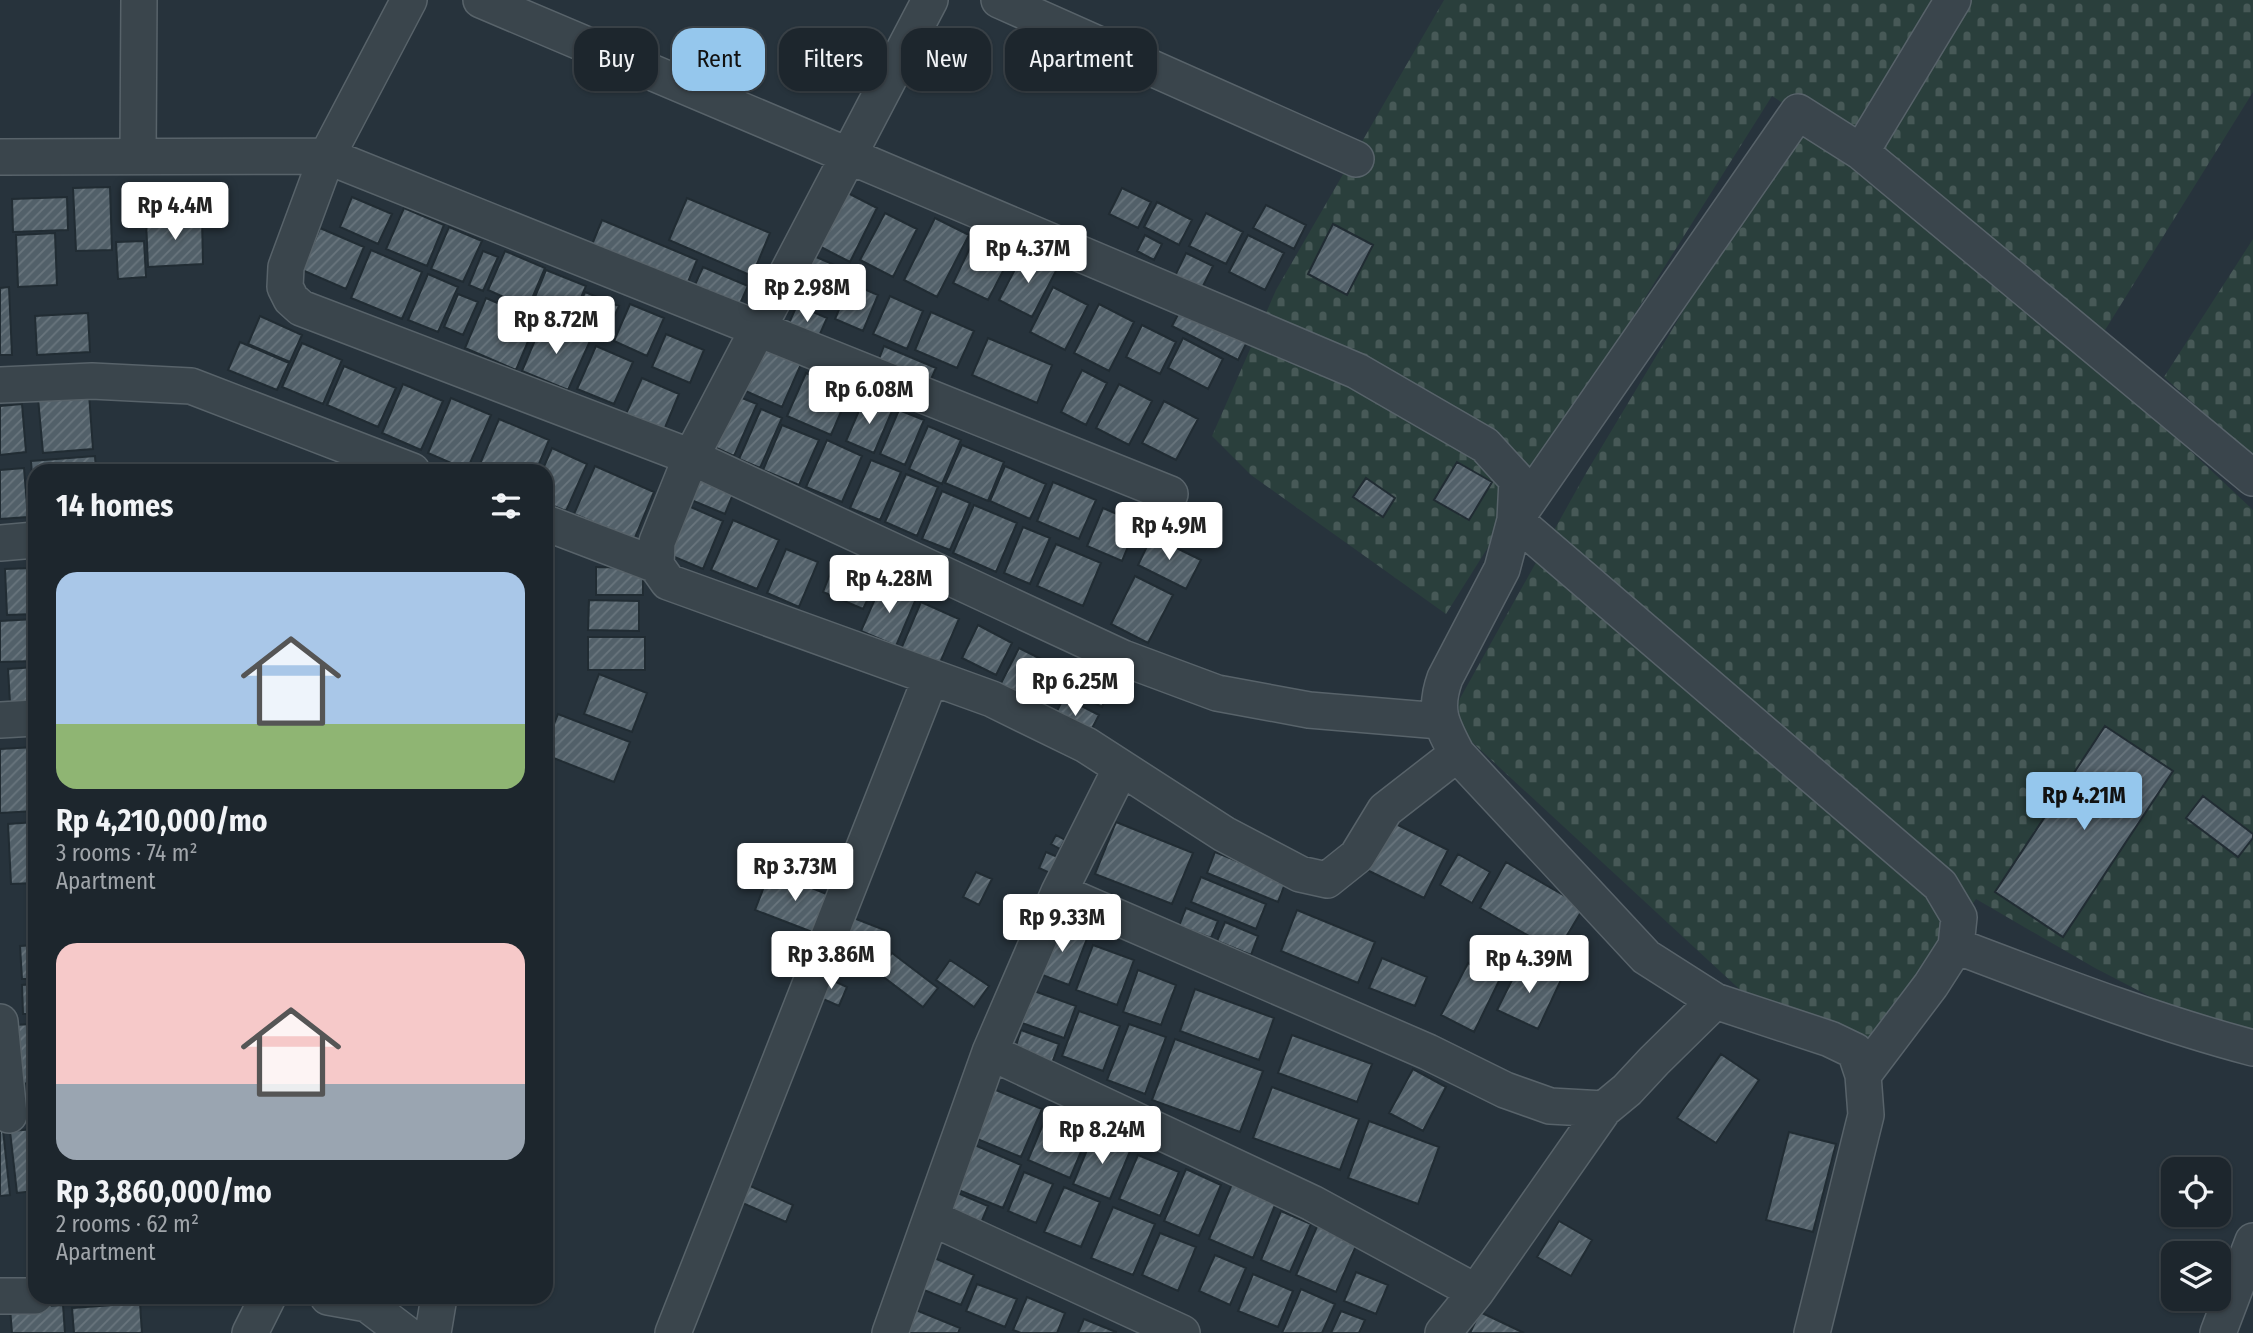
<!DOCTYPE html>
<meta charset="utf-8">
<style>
body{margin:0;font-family:"Fira Sans Condensed",sans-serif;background:#2a3239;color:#f1f3f6;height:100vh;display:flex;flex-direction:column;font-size:26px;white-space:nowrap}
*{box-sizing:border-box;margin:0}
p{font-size:23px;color:#a0a5aa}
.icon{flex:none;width:38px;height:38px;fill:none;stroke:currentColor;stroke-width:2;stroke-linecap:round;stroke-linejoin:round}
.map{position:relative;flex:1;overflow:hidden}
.panel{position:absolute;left:28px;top:464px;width:525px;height:840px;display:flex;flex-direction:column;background:#1d262d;border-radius:21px;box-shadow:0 2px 5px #0004,0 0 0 2px #3b4349}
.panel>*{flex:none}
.banner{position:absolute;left:574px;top:28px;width:665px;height:63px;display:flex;gap:14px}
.fabs{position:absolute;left:2161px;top:1157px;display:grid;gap:14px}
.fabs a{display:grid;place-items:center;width:70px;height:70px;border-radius:14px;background:#1d262d;box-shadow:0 2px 5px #0004,0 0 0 2px #3b4349;font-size:35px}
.price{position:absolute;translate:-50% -60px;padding:0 16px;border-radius:7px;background:#fff;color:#222;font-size:23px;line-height:46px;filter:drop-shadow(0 2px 4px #0008)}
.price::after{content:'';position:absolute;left:50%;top:42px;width:21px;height:16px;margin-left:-10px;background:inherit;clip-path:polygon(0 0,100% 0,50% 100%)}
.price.on{background:#95c7ed;color:#111}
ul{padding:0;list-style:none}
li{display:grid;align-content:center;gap:14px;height:371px;padding:0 28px}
li span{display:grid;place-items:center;height:217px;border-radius:21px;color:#555}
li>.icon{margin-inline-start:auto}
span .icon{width:126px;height:126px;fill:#fffc;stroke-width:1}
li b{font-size:30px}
h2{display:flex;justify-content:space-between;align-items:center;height:84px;padding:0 28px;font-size:30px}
.pill{padding:0 24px;border-radius:21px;background:#1d262d;box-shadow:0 2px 5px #0004,0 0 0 2px #3b4349;font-size:24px;line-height:63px}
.pill.on{background:#95c7ed;color:#111}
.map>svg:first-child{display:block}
.cemetery{fill:url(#cemetery-stones)}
.building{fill:url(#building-hatch);stroke:#212c33;stroke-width:2}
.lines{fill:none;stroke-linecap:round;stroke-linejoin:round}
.minor-casing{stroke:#58636a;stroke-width:38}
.minor{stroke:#3a454c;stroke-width:35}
</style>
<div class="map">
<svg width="2253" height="1333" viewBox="0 0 2253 1333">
<defs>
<pattern id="cemetery-stones" width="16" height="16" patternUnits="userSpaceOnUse" patternTransform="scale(1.75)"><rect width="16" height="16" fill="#2a3f3c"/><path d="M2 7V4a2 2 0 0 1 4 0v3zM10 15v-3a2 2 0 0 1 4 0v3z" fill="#475957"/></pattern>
<pattern id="building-hatch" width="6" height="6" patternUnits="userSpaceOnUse" patternTransform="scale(1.75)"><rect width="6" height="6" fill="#526069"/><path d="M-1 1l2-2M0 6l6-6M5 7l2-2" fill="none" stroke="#69757d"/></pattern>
</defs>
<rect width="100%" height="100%" fill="#27333c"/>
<path class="cemetery" d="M1444 0H2253V92L2102 335 1987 235 1772 96 1446 614 1251 475 1212 436 1276 290Z
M1801 133 1869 166 2144 407 2253 510V1050L2095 968 1976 899 1867 1055 1788 1034 1460 731 1458 702 1586 473 1688 303Z
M2253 239V457L2164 377Z"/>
<path class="building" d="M110 187 112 250 76 251 73 188Z
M1122 188 1151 202 1138 228 1109 214Z
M844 191 877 208 850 262 817 245Z
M67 197 68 230 13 232 12 199Z
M352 197 392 214 378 244 340 227Z
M687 198 770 233 752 276 669 240Z
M1157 202 1192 220 1179 245 1144 227Z
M1266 205 1306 225 1294 249 1253 228Z
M404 208 444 225 427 266 386 249Z
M885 213 917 229 893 277 860 260Z
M1206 213 1243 232 1226 264 1189 246Z
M202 217 203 264 148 267 146 220Z
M935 218 969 235 937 297 904 280Z
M602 220 697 260 686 287 591 247Z
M1333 224 1373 245 1347 295 1308 274Z
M449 227 482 241 463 282 431 269Z
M980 227 1016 246 988 300 953 283Z
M320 228 364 247 346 289 302 270Z
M55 233 57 285 18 287 16 235Z
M1145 235 1162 244 1154 260 1137 251Z
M1248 235 1284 253 1265 290 1229 272Z
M144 241 146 277 118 279 116 242Z
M371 250 422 272 402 319 351 298Z
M483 251 498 257 483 291 469 285Z
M505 251 545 268 528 308 488 290Z
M1186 253 1213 266 1201 290 1175 276Z
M1023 254 1056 271 1032 317 999 300Z
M814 256 846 270 830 306 798 293Z
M703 267 748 286 739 306 694 287Z
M546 270 586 286 569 326 530 309Z
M428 274 458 287 438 332 408 320Z
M850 283 878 295 863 331 835 319Z
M9 287 12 355H0V288Z
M1053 287 1088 305 1065 350 1030 332Z
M585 292 619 306 603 341 570 326Z
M458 294 478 302 463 335 444 327Z
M890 296 923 311 907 349 873 334Z
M486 298 537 320 516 370 465 348Z
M630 304 664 318 647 356 614 341Z
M1099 304 1134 322 1109 371 1074 353Z
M797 305 827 318 816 343 786 330Z
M1183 305 1249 338 1238 360 1172 326Z
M931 312 974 331 957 368 915 350Z
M88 313 90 352 37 355 35 316Z
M260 316 302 335 290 362 248 344Z
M543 321 590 341 568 390 522 371Z
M1142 325 1176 342 1160 374 1126 357Z
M666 334 704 350 690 383 652 367Z
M988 338 1052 365 1037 403 972 375Z
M1183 338 1223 359 1208 389 1168 368Z
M240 342 289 363 277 390 228 370Z
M302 343 342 360 323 404 282 387Z
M760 344 802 362 782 407 741 389Z
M596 346 633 362 614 404 577 389Z
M884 346 936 368 928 386 877 364Z
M344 366 396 388 378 427 327 405Z
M1082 370 1107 383 1086 425 1061 412Z
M806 373 850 391 831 435 787 416Z
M642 378 679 394 664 430 626 414Z
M403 384 443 401 421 450 382 433Z
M1119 384 1152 401 1129 445 1096 428Z
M89 394 93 449 43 453 38 398Z
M732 394 757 404 734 456 710 445Z
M451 398 491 415 467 470 428 453Z
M864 399 892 411 874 453 846 441Z
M1164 401 1198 419 1176 460 1142 443Z
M22 404 26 452 0 455V406Z
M761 409 782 418 760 468 739 459Z
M899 410 924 420 905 465 880 454Z
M499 419 549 440 536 471H477Z
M782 425 819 440 799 485 763 470Z
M928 426 961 440 942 484 909 469Z
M827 440 862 456 842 502 806 487Z
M962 445 1004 462 988 501 945 483Z
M552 448 587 464 566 511 546 503V471H542Z
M95 456 96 471H35V518L31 461Z
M871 460 901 472 880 520 850 508Z
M1457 462 1492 482 1469 520 1434 500Z
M595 466 654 492 634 540 574 514Z
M1005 466 1046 484 1030 519 990 501Z
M24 468 28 517 0 519V470Z
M906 474 938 487 917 536 885 522Z
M693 477 733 494 725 514 684 497Z
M1366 478 1395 498 1383 517 1353 497Z
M1053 482 1096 500 1079 539 1037 521Z
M942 491 970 503 950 550 922 539Z
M686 505 723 521 703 569 665 553Z
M974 505 1017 523 996 572 953 553Z
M1103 508 1138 523 1122 561 1087 546Z
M733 520 779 540 757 589 711 570Z
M1023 527 1050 538 1030 584 1004 573Z
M1152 536 1201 560 1186 589 1138 565Z
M1056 544 1101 563 1083 606 1037 586Z
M786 549 818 562 799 607 767 593Z
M834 564 876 582 863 609 823 592Z
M596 567 643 568V595H596Z
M32 568 35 614 7 615 5 569Z
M1135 576 1173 595 1148 643 1111 624Z
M881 585 916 599 896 646 861 631Z
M589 600 639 601V631L588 630Z
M921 602 959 619 939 665 901 649Z
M35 619V661L0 662V621Z
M978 625 1012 643 996 675 962 658Z
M588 637H645V670H588Z
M1019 648 1063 670 1040 715 996 693Z
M35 667V702L10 703 8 669Z
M1081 668 1113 684 1102 707 1069 690Z
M599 674 647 693 632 732 584 714Z
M1064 697 1099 715 1087 738 1052 721Z
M558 714 630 742 614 782 546 755V744Z
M2105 726 2173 771 2063 937 1995 892Z
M35 747V811L0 813V749Z
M2203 796 2253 834V838L2238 857 2186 818Z
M1388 820 1448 850 1424 898 1363 868Z
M35 822V883L11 884 8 824Z
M1116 822 1193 853 1172 904 1095 874Z
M1056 835 1065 840 1060 849 1051 844Z
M1046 852 1060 858 1052 874 1039 868Z
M1215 852 1286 881 1278 902 1207 873Z
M1458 854 1490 872 1472 903 1440 885Z
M1506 862 1584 907 1557 952 1480 908Z
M770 871 834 897 820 935 755 910Z
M976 872 992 879 979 905 963 897Z
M1201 877 1266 904 1256 929 1191 902Z
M1186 908 1218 921 1211 938 1179 926Z
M1297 910 1375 942 1358 983 1281 951Z
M846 915 887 931 878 953 837 936Z
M1225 922 1258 936 1251 955 1217 941Z
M1055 924 1088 936 1069 985 1037 973Z
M35 945V979H22L20 946Z
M1093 945 1134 960 1117 1005 1076 990Z
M892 953 938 988 923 1007 877 972Z
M1382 958 1427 977 1415 1006 1369 988Z
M950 960 989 986 974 1007 936 980Z
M1521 962 1561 980 1538 1029 1497 1010Z
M1468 963 1500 979 1474 1032 1441 1015Z
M1138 970 1176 985 1161 1025 1123 1012Z
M823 976 847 987 839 1006 814 995Z
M35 984V1014H23L22 985Z
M1195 989 1274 1018 1259 1060 1180 1031Z
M1034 991 1076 1006 1064 1038 1022 1023Z
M1079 1011 1120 1026 1103 1071 1062 1056Z
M35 1024V1083L15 1084 12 1025Z
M1129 1024 1166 1037 1145 1094 1107 1080Z
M1021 1030 1059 1044 1051 1066 1014 1052Z
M1292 1035 1372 1064 1357 1102 1278 1073Z
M1175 1039 1263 1071 1240 1132 1152 1100Z
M1721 1054 1759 1080 1716 1143 1677 1118Z
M1413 1069 1446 1087 1423 1131 1389 1113Z
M1272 1087 1359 1119 1340 1170 1253 1138Z
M991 1088 1042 1109 1021 1157 970 1136Z
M1046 1117 1088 1135 1070 1178 1028 1160Z
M1369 1121 1439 1147 1418 1204 1348 1178Z
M35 1129V1191L17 1193 10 1131Z
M0 1130H3L10 1195 0 1196Z
M1789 1132 1836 1144 1813 1232 1766 1220Z
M1094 1133 1131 1149 1110 1199 1073 1184Z
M970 1143 1021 1165 1003 1208 951 1187Z
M1138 1155 1179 1172 1160 1216 1119 1199Z
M1186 1169 1221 1185 1199 1236 1164 1221Z
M1024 1172 1053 1184 1036 1223 1008 1211Z
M739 1181 793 1205 786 1222 731 1198Z
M1232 1184 1276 1203 1253 1258 1209 1239Z
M1064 1187 1100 1202 1081 1247 1044 1232Z
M953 1191 988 1206 979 1228 944 1214Z
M1113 1207 1155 1224 1133 1275 1091 1258Z
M1281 1211 1311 1224 1290 1272 1261 1260Z
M1559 1221 1592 1240 1571 1276 1537 1257Z
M1319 1222 1359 1239 1336 1292 1296 1275Z
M1160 1233 1196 1247 1178 1291 1142 1275Z
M1215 1255 1246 1268 1230 1305 1199 1291Z
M932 1257 974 1275 961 1305 919 1288Z
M1356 1272 1388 1285 1376 1314 1344 1301Z
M1253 1274 1293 1291 1278 1327 1238 1311Z
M977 1284 1017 1299 1005 1327 966 1311Z
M1301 1289 1335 1304 1322 1333H1282Z
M1027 1297 1065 1313 1057 1333H1021L1013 1330Z
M140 1303 142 1333H74L72 1308Z
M63 1305 65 1333H12L10 1308Z
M911 1308 960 1328 958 1333H900Z
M1341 1311 1365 1320 1359 1333H1331Z
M1480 1312 1524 1333H1470Z
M1084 1319 1116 1332V1333H1078Z"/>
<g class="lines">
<g class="minor-casing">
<path id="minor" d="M409 0 327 156 286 267 285 287 291 299 301 308 691 457 1123 658 1217 693 1309 710 1440 721
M481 0 1357 371 1485 445 1517 480 1515 520 1502 569 1445 678C1433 711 1442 725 1457 754L1646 957 1715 1001 1830 1039 1855 1051 1863 1075 1866 1115 1812 1333
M930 0 691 457 657 542 656 565 668 582 992 699 1086 745 1224 834 1300 874 1327 880 1357 856 1385 810 1457 754
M999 0 1356 159
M1861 152 1953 0
M138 156 139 0
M0 157 327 156 1170 494
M0 385 92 381 191 386 412 471
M546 523 656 565
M0 543 35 540
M0 720 35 718
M1059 892 1428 1052 1505 1090 1550 1106 1604 1109 1627 1090 1654 1061 1715 1001
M1956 946C2054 983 2151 1021 2253 1048
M0 1022 9 1115
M990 1052 1312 1203 1476 1292
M1863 1075 1931 985 1956 946 1959 917 1940 885 1515 520 1798 112 1861 152 2253 478
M932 1218 1182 1333
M0 1296H35
M328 1297 367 1304 405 1333
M250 1333 268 1297
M433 1333 439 1297
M673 1333 931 677
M890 1333 990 1052 1059 892 1121 768
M1443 1333 1476 1292 1604 1109
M2218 1333 2253 1241"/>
</g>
<use href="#minor" class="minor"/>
</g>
</svg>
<div class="fabs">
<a><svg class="icon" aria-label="locate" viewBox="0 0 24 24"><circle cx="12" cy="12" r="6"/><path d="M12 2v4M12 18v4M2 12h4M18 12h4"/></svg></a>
<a><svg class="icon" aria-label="layers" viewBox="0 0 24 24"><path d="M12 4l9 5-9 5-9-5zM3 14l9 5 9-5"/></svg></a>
</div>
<b class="price" style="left:175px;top:242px">Rp 4.4M</b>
<b class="price" style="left:1028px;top:285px">Rp 4.37M</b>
<b class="price" style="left:807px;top:324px">Rp 2.98M</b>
<b class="price" style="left:556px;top:356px">Rp 8.72M</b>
<b class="price" style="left:869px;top:426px">Rp 6.08M</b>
<b class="price" style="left:1169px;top:562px">Rp 4.9M</b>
<b class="price" style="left:889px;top:615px">Rp 4.28M</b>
<b class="price" style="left:1075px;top:718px">Rp 6.25M</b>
<b class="price on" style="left:2084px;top:832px">Rp 4.21M</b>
<b class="price" style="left:795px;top:903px">Rp 3.73M</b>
<b class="price" style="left:1062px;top:954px">Rp 9.33M</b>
<b class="price" style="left:831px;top:991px">Rp 3.86M</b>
<b class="price" style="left:1529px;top:995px">Rp 4.39M</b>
<b class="price" style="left:1102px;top:1166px">Rp 8.24M</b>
<div class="banner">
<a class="pill">Buy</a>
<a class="pill on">Rent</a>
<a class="pill">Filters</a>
<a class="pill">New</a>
<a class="pill">Apartment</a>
</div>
<section class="panel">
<h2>14 homes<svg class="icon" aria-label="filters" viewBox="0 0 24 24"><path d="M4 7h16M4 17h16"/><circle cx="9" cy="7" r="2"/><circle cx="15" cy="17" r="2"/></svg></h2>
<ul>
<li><span style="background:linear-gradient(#a9c7e8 70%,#8fb573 0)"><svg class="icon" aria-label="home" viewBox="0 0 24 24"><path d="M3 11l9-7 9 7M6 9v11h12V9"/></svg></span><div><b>Rp 4,210,000/mo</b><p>3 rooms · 74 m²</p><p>Apartment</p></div></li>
<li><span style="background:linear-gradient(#f6c9c9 65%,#9aa5b1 0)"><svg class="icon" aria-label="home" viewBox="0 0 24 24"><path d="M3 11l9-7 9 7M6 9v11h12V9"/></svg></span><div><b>Rp 3,860,000/mo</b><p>2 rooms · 62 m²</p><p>Apartment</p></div></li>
</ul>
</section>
</div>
